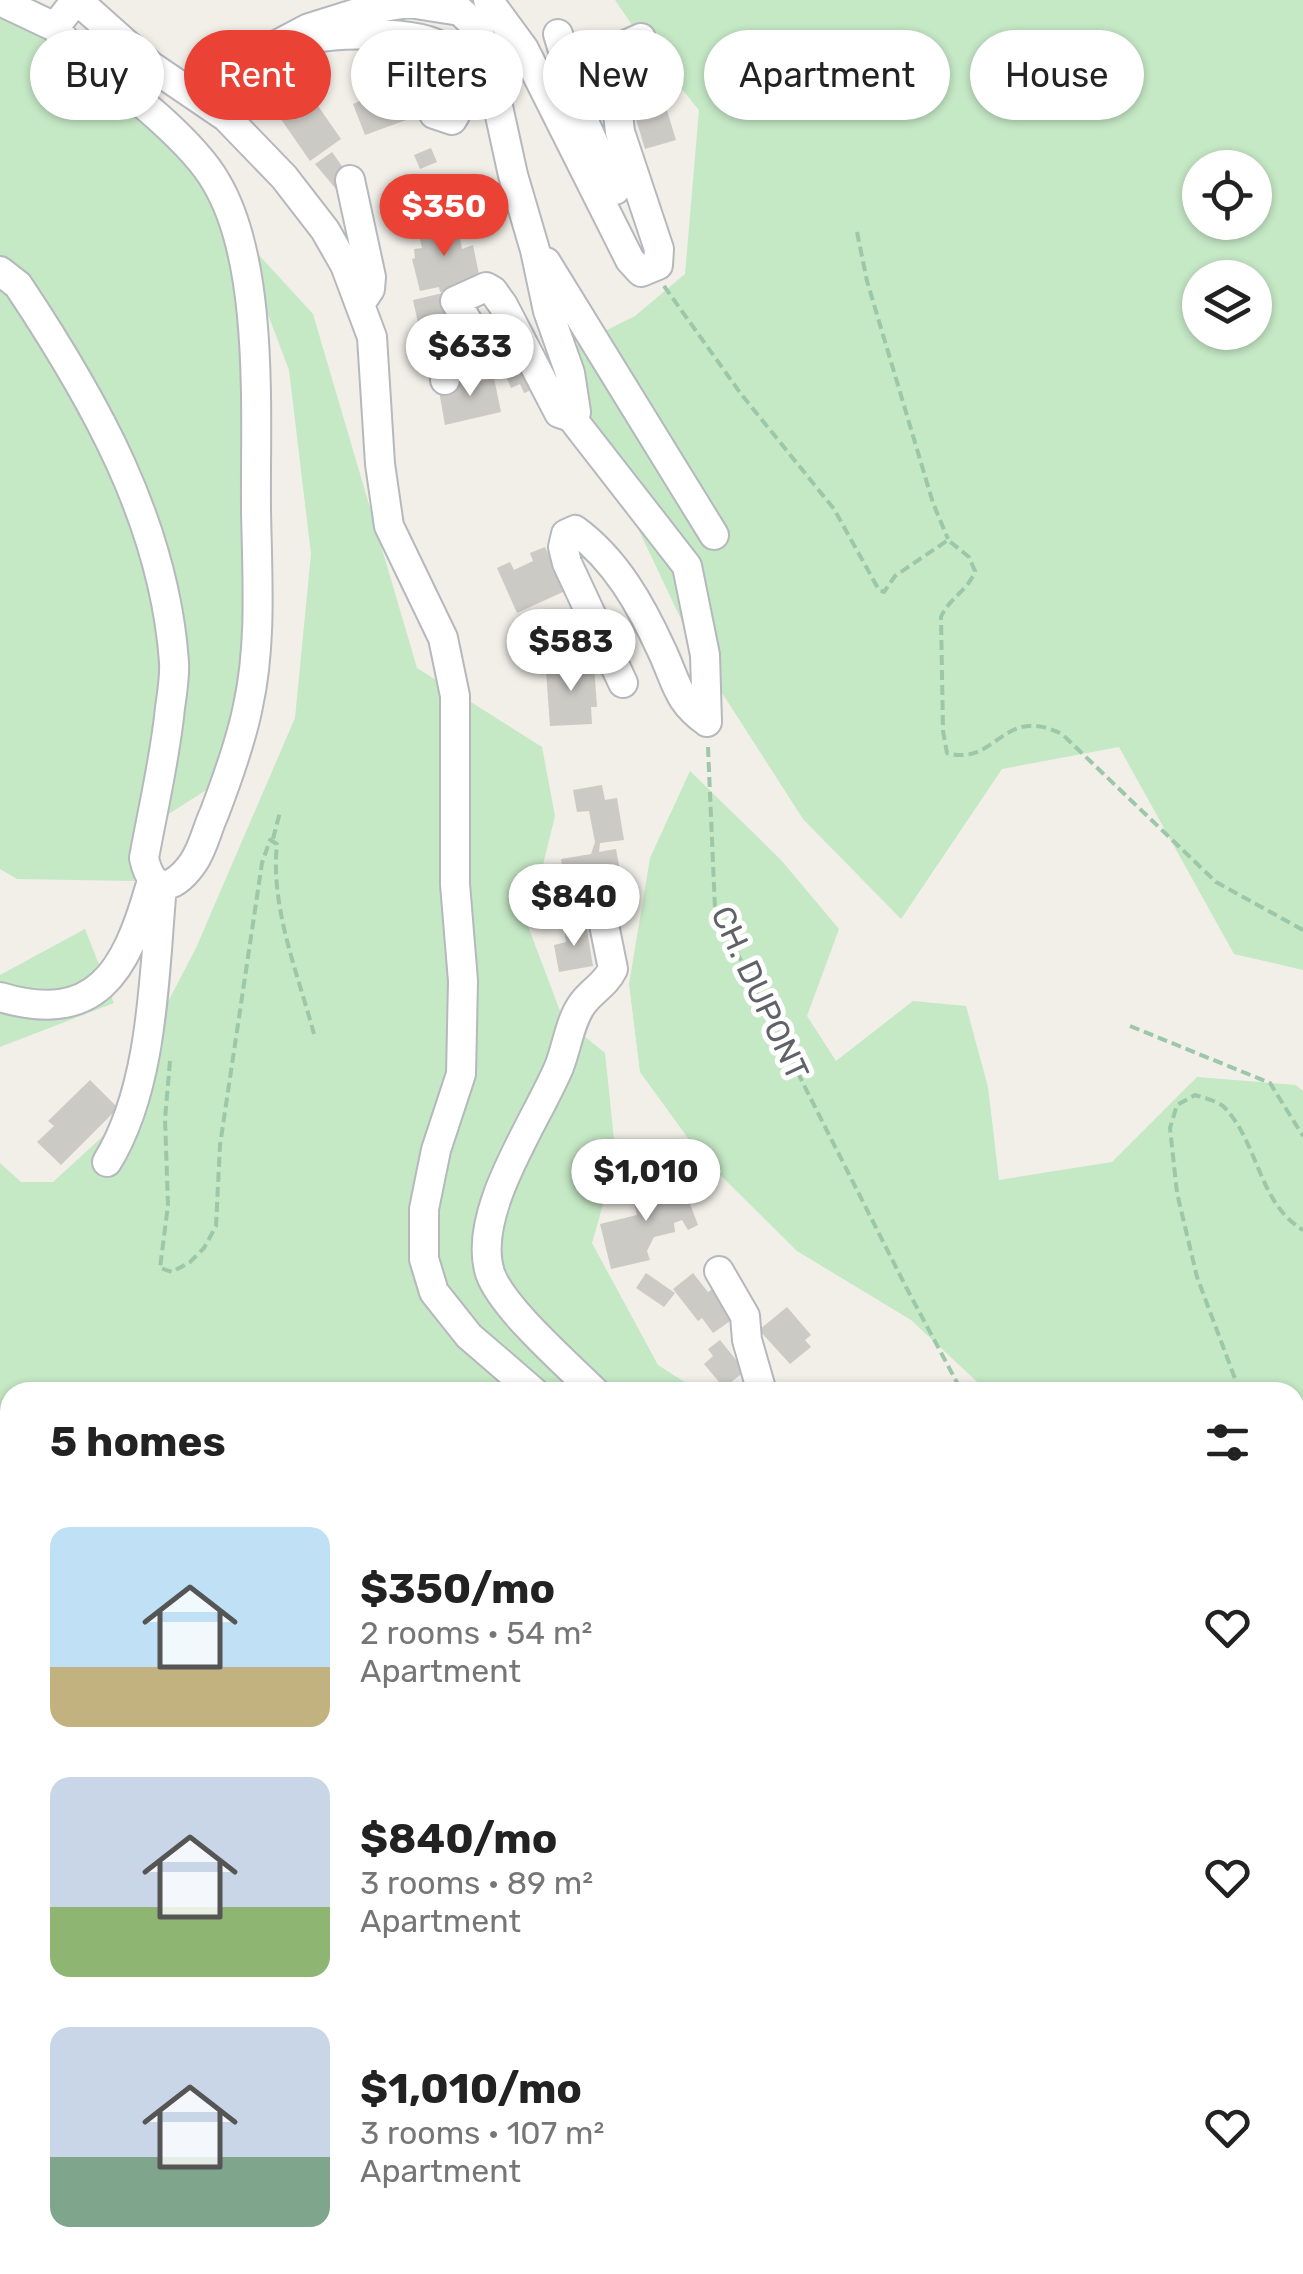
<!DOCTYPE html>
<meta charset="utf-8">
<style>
body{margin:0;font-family:Rubik,sans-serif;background:#f6f6f6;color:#222;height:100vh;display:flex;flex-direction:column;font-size:38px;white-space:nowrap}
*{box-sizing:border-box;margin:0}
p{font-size:32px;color:#767676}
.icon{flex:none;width:55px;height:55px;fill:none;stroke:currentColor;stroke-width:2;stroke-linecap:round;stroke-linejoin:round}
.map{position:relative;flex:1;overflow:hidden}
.panel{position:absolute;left:0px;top:1382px;width:1305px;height:892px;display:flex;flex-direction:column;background:#fff;border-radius:30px 30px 0 0;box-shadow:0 2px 8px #0004}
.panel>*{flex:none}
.guide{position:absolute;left:30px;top:30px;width:1245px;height:90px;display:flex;gap:20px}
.buttons{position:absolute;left:1182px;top:150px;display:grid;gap:20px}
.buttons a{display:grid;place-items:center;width:90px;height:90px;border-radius:50%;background:#fff;box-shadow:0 2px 8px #0004;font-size:50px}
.price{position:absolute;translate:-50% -85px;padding:0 22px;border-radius:35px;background:#fff;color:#222;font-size:32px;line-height:65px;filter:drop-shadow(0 2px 5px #0008)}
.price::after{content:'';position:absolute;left:50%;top:60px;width:30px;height:22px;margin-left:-15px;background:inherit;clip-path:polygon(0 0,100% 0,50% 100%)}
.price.current{background:#ea4335;color:#fff}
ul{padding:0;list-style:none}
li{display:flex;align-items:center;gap:30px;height:250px;padding:0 50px}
li span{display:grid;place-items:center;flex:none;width:280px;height:200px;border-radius:20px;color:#555}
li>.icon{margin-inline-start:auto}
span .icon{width:120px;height:120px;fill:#fffc;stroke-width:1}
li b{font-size:42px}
h2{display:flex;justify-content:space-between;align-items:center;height:120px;padding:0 50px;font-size:42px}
.pill{padding:0 35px;border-radius:45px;background:#fff;box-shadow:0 2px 8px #0004;font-size:35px;line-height:90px}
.pill.current{background:#ea4335;color:#fff}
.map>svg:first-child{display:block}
.green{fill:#c5e8c5;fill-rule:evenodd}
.building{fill:#cccac5}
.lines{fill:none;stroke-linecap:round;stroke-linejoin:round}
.minor-casing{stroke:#b5b8bc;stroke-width:32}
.path{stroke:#9cc7a9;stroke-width:4;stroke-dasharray:10 5;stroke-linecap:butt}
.minor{stroke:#fff;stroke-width:28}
.labels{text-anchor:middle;stroke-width:10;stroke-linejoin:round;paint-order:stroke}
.street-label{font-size:32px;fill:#5f6368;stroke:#fff}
</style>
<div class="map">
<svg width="1303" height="2274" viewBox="0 0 1303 2274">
<rect width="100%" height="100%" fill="#f1efe8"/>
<path class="green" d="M615 0H1303V970L1234 954 1119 747 1002 769 901 919 803 819 699 657 614 478 539 364 635 316 685 274 699 110 643 41ZM1200 168H1255V222H1200ZM1200 278H1255V332H1200Z
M0 6 50 44 65 63 173 140 231 207 253 491 236 771 153 824 150 868 195 882 17 879 0 869Z
M236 230 313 314 417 668 542 747 555 816 528 926 563 1019 605 1053 616 1159 592 1243 658 1365 700 1392H10V2265H515L526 2274H0V1163L21 1182H53L125 1116 159 1019 196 948 295 718 311 554 289 370Z
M690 771 781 860 839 929 807 1016 836 1061 913 1001 966 1006 988 1087 999 1180 1112 1162 1197 1077 1296 1085 1303 1091V1868L1295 1864V1392H988L911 1320 797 1251 701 1156 640 1072 629 984 650 858Z
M85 929 114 1003 0 1047V975Z
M1295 1958 1303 1964V2274H630L618 2265H1295Z"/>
<path class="building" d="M428 66 436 87 414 96 420 115 365 135 353 104 364 99 361 91Z
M309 93 341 139 310 161 278 115Z
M662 94 676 140 645 149 631 103Z
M431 148 437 162 420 169 414 155Z
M332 152 344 169 347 182 336 189 315 164Z
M457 222 462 249 473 245 480 279 455 284 456 289 440 292 439 287 420 291 412 259 415 258 414 249 422 248 418 230Z
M443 293 448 317 418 323 413 300Z
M460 331 462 354 441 356 439 332Z
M518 342 539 387 524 393 520 384 511 388 505 374 513 370 503 349Z
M477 371 480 381 494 378 501 412 445 425 439 391 460 386 457 375Z
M545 547 565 591 517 613 497 568 510 562 514 570 533 561 530 553Z
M577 657 578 666 594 665 597 707H591L592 724 550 726 546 671 562 670 561 658Z
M602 785 605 800 617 798 624 840 600 843 599 852 616 849 620 871 564 880 561 859 591 854 595 842 589 811 577 812 573 790Z
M586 924 593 966 559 972 554 945 566 942 564 927Z
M90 1080 118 1108 61 1165 37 1142 54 1126 48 1121Z
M653 1180 656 1192 683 1185 698 1225 688 1230 682 1220 674 1223 675 1232 654 1237 647 1251 650 1260 611 1269 600 1224 637 1215 632 1196 639 1194 636 1184Z
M646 1273 675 1293 664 1307 636 1288Z
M693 1273 708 1292 716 1286 739 1315 713 1333 702 1318 698 1321 673 1289Z
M787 1307 811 1335 805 1340 811 1347 790 1364 759 1330Z
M720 1340 745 1371 724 1388 704 1364 713 1356 708 1349Z"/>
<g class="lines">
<g class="minor-casing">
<path id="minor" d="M77 0 151 66 226 117 284 177 325 230 345 265 372 337 380 464 389 526 443 638 455 696V884L463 981 461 1074 436 1150 424 1209V1259L434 1292 469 1336 534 1392
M488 0 524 49 630 260 641 272 658 265 659 249 620 132 615 86 616 49 641 38
M0 1 55 27
M558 34 586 126 615 190
M315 38C343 33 429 29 448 52 455 59 459 72 460 81 461 95 460 109 452 120L434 114
M211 106 252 58 309 28 370 9 409 3 460 11 475 25 485 47 513 175 535 250 548 311 570 373 576 412 571 417
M350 180 371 277 370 289 360 304
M546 262 714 535
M0 271 18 285C94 399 164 522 174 662 175 677 172 693 170 708 165 759 153 808 144 858 152 896 174 890 193 863 203 849 207 829 214 814 227 780 241 742 248 706 262 643 257 573 256 509 255 415 265 264 216 182 190 136 110 77 67 43L55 27 76 0
M445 380 447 370 453 363 490 362 489 356 455 301 486 287 493 291 503 305 559 413 571 417
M571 417 687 566 705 655 707 722
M623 683 567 563 563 547 566 534 575 530C616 560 641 605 662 651 677 683 677 701 707 722
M0 997C96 1026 126 971 150 887
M107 1162C154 1086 154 973 162 885
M719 1271 745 1316 747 1340 762 1392
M595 1392C568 1365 502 1308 490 1273 471 1213 536 1122 559 1067 567 1047 570 1020 583 1003 593 990 606 984 613 969L598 895
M869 2265 876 2274"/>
</g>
<path class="path" d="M857 232 867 281 933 503 948 539
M664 286 741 394 834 509 879 590 884 592 895 576 948 540 969 557 975 571C968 591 949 598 941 617L943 731 947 753C997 767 1002 704 1062 734L1216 882 1303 930
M708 747 715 909 906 1287 962 1392
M273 839 280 812
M1130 1026 1270 1083 1303 1136
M170 1061 165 1119 168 1205 160 1268 172 1272 190 1262 204 1248 216 1226 220 1145 262 863 270 840 277 844C270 907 298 974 314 1034
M1240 1392 1197 1277 1177 1193 1170 1128 1177 1105 1195 1095C1204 1098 1218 1101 1224 1107 1259 1143 1258 1203 1303 1230
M1295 1498 1303 1510
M1295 1954 1303 1960"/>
<use href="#minor" class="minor"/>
</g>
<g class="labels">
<g class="street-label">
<text transform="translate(760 993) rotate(65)" y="11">CH. DUPONT</text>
</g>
</g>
</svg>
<div class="buttons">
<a><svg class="icon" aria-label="locate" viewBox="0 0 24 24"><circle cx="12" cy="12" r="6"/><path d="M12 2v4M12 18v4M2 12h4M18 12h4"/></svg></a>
<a><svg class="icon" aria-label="layers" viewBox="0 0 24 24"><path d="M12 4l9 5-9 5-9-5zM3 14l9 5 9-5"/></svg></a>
</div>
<b class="price current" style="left:444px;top:259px">$350</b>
<b class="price" style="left:470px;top:399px">$633</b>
<b class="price" style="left:571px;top:694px">$583</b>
<b class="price" style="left:574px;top:949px">$840</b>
<b class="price" style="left:646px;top:1224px">$1,010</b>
<div class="guide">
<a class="pill">Buy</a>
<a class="pill current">Rent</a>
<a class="pill">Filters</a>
<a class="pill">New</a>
<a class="pill">Apartment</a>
<a class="pill">House</a>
</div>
<section class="panel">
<h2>5 homes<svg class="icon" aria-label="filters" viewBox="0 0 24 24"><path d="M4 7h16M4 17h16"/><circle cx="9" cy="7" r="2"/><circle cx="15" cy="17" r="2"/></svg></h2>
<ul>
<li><span style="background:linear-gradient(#bfe0f5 70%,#c2b280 0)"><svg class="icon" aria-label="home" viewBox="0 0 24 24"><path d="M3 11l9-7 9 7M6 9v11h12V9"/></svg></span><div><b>$350/mo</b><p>2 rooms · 54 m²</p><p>Apartment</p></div><svg class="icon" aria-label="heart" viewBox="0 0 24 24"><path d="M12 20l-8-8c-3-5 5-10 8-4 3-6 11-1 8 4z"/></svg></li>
<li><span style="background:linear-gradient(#c9d6e8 65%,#8fb573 0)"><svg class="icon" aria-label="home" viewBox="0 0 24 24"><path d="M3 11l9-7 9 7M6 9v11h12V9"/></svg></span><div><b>$840/mo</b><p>3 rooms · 89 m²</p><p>Apartment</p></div><svg class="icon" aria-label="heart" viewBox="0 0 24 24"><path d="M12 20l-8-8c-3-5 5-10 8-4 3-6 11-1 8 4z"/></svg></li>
<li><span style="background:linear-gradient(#c9d6e8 65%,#7fa58c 0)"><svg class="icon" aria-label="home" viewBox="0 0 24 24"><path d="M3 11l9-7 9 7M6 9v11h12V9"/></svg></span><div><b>$1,010/mo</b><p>3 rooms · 107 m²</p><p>Apartment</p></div><svg class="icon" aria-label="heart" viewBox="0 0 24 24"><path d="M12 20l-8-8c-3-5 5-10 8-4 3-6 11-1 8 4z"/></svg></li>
</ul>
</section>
</div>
